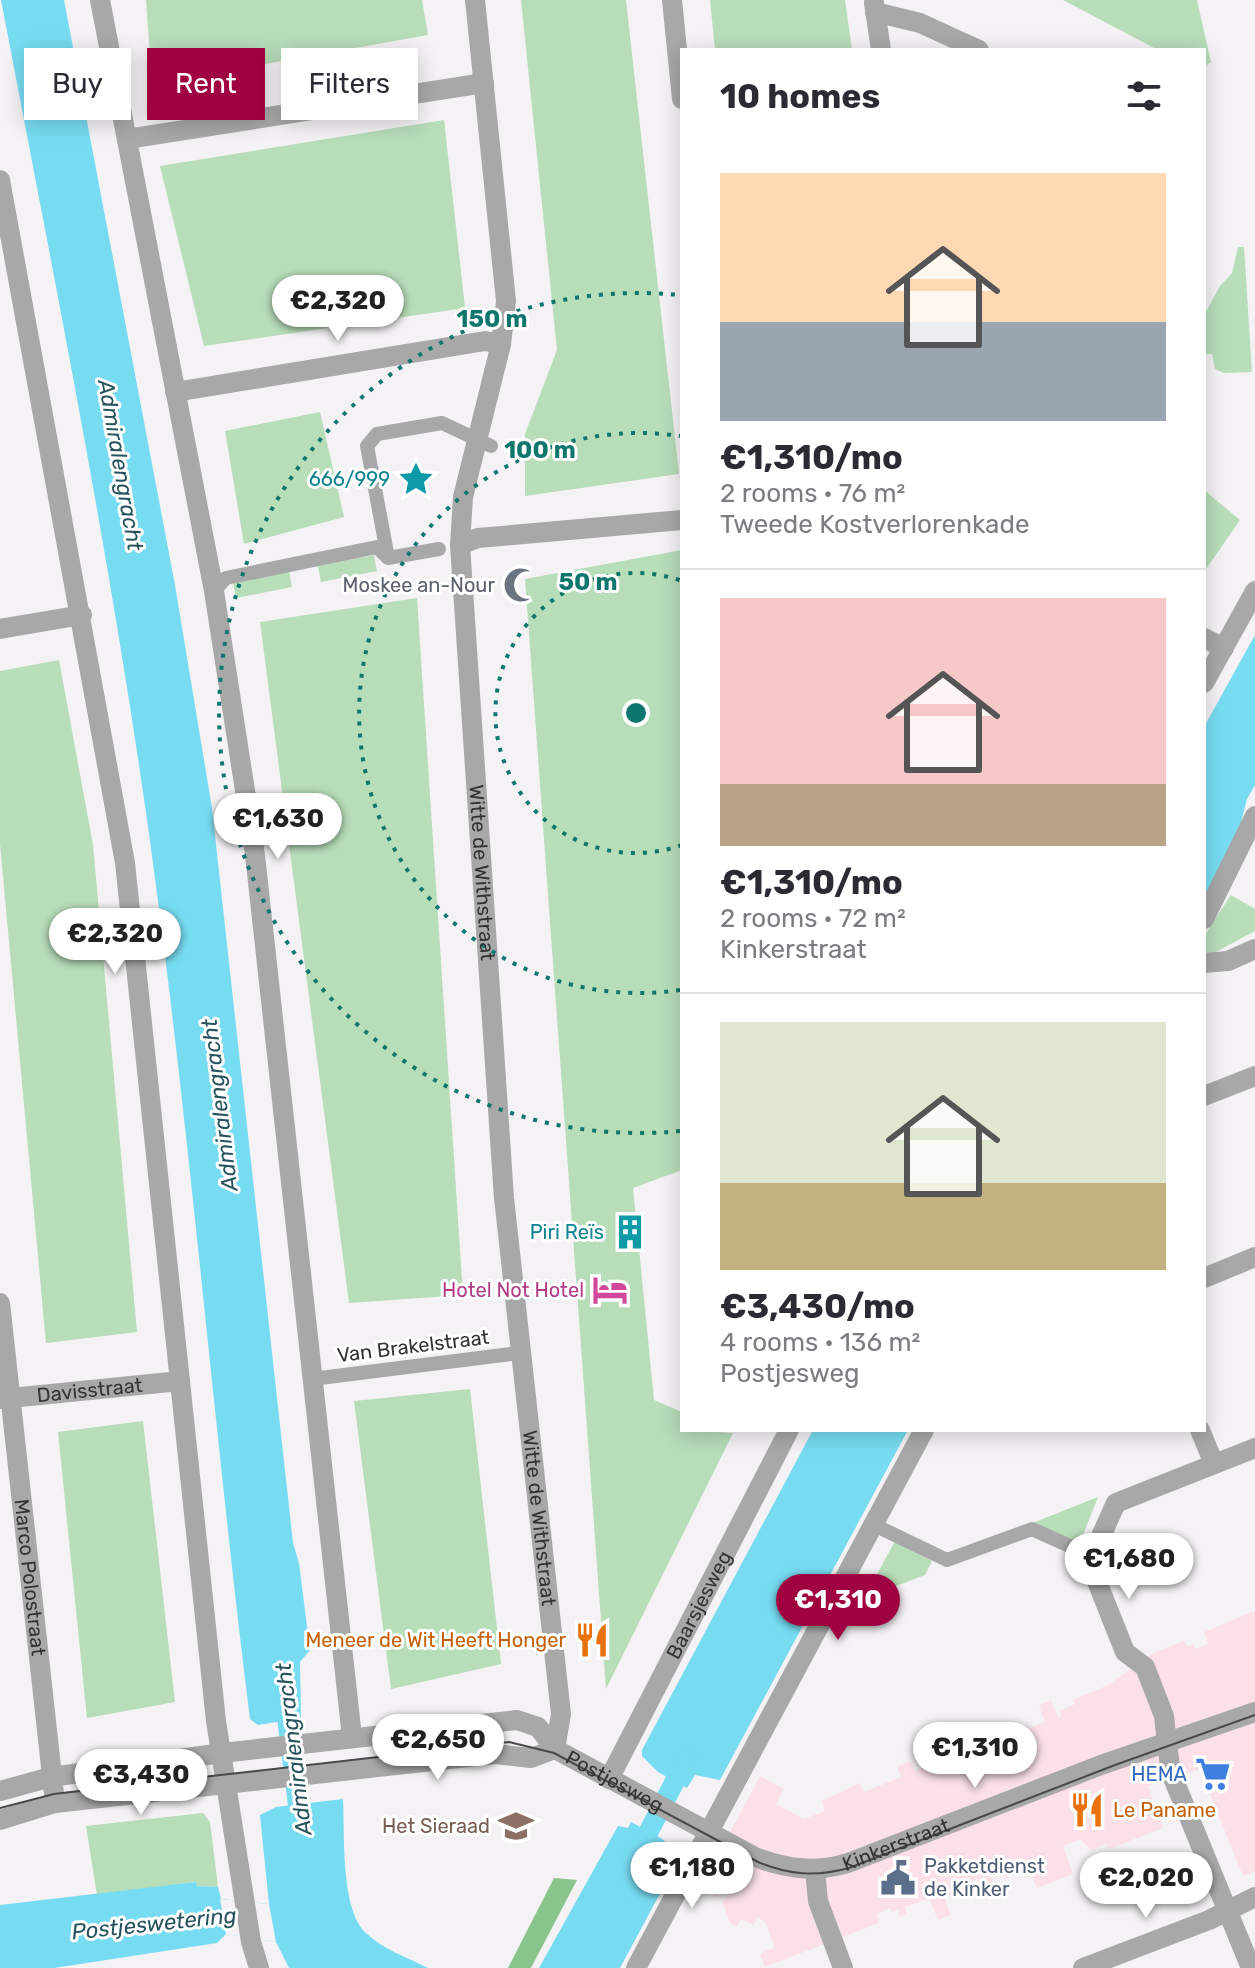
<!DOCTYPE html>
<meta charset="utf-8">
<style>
body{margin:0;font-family:Rubik,sans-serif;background:#f7f7f7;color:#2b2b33;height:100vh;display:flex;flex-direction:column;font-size:30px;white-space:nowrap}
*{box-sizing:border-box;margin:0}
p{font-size:26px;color:#7c7c81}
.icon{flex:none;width:44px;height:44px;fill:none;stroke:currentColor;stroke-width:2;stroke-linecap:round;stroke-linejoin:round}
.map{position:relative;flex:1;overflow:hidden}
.panel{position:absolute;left:680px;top:48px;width:526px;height:1384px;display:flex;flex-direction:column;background:#fff;border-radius:0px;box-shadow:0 4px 20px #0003}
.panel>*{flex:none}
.hud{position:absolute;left:24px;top:48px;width:536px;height:72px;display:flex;gap:16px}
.price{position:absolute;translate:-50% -68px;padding:0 18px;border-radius:28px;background:#fff;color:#222;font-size:26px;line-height:52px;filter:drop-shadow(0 2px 4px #0008)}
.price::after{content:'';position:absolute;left:50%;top:48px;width:24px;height:18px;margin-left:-12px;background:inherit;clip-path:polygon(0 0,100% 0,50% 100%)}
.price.selected{background:#a00241;color:#fff}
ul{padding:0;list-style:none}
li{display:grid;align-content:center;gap:16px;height:424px;padding:0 40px}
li+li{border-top:2px solid #e1e1e2}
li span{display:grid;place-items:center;height:248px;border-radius:0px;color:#555}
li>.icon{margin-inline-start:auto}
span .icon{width:144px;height:144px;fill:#fffc;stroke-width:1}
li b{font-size:34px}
h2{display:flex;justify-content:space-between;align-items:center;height:96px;padding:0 40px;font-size:34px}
.chip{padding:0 28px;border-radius:0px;background:#fff;box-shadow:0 4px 20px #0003;font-size:28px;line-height:72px}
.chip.selected{background:#a00241;color:#fff}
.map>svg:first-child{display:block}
.commercial{fill:#fbe1e7}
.green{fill:#b7ddb9}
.forest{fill:#89c48d}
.water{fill:#77dcf2}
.pier{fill:#f4f2f4}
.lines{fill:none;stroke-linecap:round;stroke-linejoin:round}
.canal{stroke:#77dcf2;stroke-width:20}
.pedestrian{stroke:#a8a8a9;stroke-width:14}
.minor{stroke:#a8a8a9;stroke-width:20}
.tertiary{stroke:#a8a8a9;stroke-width:20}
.tram{stroke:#4a494a;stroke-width:2}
.ring{fill:none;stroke:#0f766e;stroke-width:4;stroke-dasharray:4 8}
.labels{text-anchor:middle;stroke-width:6;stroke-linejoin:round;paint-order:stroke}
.culture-label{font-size:20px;fill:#0d838f;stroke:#fff;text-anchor:end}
.worship-label{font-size:20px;fill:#5b616d;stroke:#fff;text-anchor:end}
.street-label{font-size:20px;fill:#343334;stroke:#fff}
.hotel-label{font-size:20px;fill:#b23c85;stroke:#fff;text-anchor:end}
.food-label{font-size:20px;fill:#c56008;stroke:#fff;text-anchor:end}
.shop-label{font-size:20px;fill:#366cbe;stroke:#fff;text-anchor:end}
.education-label{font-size:20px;fill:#785e54;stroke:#fff;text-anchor:end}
.service-label{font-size:20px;fill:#4e5e75;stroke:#fff;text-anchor:start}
.water-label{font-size:22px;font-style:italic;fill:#26535c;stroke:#fff}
.centre{fill:#0f766e;stroke:#fff;stroke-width:4}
.ring-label{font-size:24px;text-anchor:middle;font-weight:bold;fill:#0f766e;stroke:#fff;stroke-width:6;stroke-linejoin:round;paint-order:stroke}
</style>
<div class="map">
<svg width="1255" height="1968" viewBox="0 0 1255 1968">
<rect width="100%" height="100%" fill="#f4f2f4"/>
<path class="commercial" d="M1255 1611V1871L1243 1876 1200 1769 1148 1786 1163 1828 1109 1849 1106 1844 1091 1850 1080 1839 1063 1846 1073 1874 1037 1888 1029 1868 1023 1870 1020 1863 1012 1866 1015 1874 1005 1877 1002 1869 990 1874 998 1895 985 1900 977 1879 959 1886 962 1893 950 1898 947 1891 942 1892 951 1915 938 1920 929 1898 905 1907 907 1914 900 1917 898 1910 892 1912 890 1908 877 1914 879 1923 765 1967 760 1954 775 1947 765 1922 758 1918 753 1925 741 1919 737 1927 730 1923 723 1903 730 1890 723 1887 718 1897 700 1888 760 1776 784 1789 776 1804 804 1819 825 1811 822 1801 860 1783 864 1792 901 1777 897 1766 910 1761 915 1771 927 1766 924 1755 949 1745 955 1758 1045 1722 1039 1705 1051 1700 1058 1717 1061 1716 1060 1711 1075 1704 1073 1700 1108 1685 1155 1652 1184 1641 1187 1646 1193 1644 1195 1649 1208 1644 1204 1632Z"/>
<path class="green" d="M146 0H422L428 35 152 84Z
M521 0H626L679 474 525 496V434L557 350Z
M710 0H845L852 50H715Z
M1063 0H1197L1211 62 1204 67V50H1158Z
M444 120 465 308 204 346 160 166Z
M1238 247H1244L1252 372 1224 373 1215 369 1212 354H1204V315L1220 286 1232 273Z
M320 412 344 517 244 544 225 431Z
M1204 490 1240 520 1204 572Z
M682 550V1170L633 1188 654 1400 682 1412V1430L733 1433 606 1689 525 579Z
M374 555 377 571 321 582 318 566Z
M289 571 292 587 236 598 233 582Z
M417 598 463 1295 349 1303 260 622Z
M59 660 93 845 137 1332 46 1343 0 844V671Z
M1231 895 1255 909V931L1212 954 1204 953V936Z
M470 1389 501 1664 391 1689 354 1401Z
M143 1421 175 1702 87 1718 58 1432Z
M1098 1497 1081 1540 1076 1542 1036 1526 1035 1522Z
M895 1541 932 1561 925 1575 870 1596 867 1593Z
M203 1813 210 1822 218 1887 197 1886 195 1882 97 1895 86 1826Z"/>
<path class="forest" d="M554 1878 577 1880 531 1968H508Z"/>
<path class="water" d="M1 0H64L175 585 212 808 293 1543 299 1563 310 1650 300 1662 301 1718 258 1725 250 1719C213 1424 190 1128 149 834 110 555 54 277 1 0Z
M1255 635V785L1247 799 1235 846 1204 900V727Z
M813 1430H908L720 1780 695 1775 687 1788 658 1772 642 1756V1750Z
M343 1799C345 1834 340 1911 367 1934 383 1949 408 1958 428 1968H289L276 1942 226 1934 217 1943 54 1968H0V1905L196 1882 197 1886 218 1887 221 1899 269 1904 260 1815 276 1807Z
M631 1822 661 1838 678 1854V1860L620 1968H539L618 1826 628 1828Z"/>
<path class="pier" d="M220 1899 269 1904 276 1942 226 1934Z"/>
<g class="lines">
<path class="canal" d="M284 1694 301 1829
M637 1854 687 1758"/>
<path class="pedestrian" d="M388 558 367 446 377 434 442 423 491 446
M214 591 226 578 377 547 388 558 439 549
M312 1379 519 1353
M874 1525 947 1560 1032 1529 1092 1556"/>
<g class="minor">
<path d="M100 0 214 591 255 855 352 1737"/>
<path id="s1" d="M475 0 506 301 501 344 463 497 460 545 504 1198 561 1714 555 1749"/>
<path d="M672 0 682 99"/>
<path d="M874 3 881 50"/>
<path d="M875 12 920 23 979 50"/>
<path d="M127 139 484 83"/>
<path d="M0 180 125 863 216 1721 251 1942 259 1968"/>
<path d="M175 392 485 341 501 344"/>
<path d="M460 545 478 538 682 520"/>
<path d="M0 629 82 615"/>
<path d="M1204 638 1224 648"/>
<path d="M1204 683 1255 591"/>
<path d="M1204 919 1255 816"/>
<path d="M1204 963 1228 961 1255 949"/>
<path d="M1204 1096 1255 1076"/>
<path d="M1204 1278 1255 1257"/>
<path id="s2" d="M0 1303 55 1803"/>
<path id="s3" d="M0 1399 180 1381"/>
<path d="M1200 1430 1214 1464"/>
<path d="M1167 1744 1164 1716 1145 1667 1125 1652 1092 1569V1556L1116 1503 1255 1448"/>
<path id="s4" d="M609 1779 789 1430"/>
<path d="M815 1870 818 1901 843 1968"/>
<path d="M636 1968 924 1430"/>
<path d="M1083 1968 1209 1920 1255 1897"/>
</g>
<g class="tertiary">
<path d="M1167 1744 1171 1773 1251 1968"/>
<path id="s5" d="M0 1791 51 1777 222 1753 517 1720 538 1727 555 1749 755 1857C787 1869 815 1873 848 1863L1101 1765 1255 1712"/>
<path d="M0 1820 55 1803 495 1754 531 1758 555 1749"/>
</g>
<path class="tram" d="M0 1808 54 1794 509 1742 554 1753 758 1862C789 1875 816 1877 849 1868L1115 1765 1255 1715"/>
</g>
<g class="ring">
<path d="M682 845A140 140 0 1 1 682 581"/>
<path d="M680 990A280 280 0 1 1 680 436"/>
<path d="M680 1131A420 420 0 1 1 680 295"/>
</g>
<defs>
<g id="sight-bare" transform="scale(2.76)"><path d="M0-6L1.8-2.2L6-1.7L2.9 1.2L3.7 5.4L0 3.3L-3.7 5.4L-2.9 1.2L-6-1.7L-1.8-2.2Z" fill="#0f9aa8" stroke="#fff" stroke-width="2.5" paint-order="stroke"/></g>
<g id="mosque-bare" transform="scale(2.76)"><path d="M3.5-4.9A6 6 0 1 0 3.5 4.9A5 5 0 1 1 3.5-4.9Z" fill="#6b7280" stroke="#fff" stroke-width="2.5" paint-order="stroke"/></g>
<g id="building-bare" transform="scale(2.76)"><path d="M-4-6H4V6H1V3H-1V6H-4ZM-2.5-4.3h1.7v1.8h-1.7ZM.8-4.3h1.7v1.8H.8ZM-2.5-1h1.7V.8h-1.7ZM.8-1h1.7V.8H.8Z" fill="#0f9aa8" stroke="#fff" stroke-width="2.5" paint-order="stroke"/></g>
<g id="hotel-bare" transform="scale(2.76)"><path d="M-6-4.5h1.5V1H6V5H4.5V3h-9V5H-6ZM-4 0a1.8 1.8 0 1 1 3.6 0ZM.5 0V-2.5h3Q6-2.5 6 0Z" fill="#d1479c" stroke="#fff" stroke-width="2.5" paint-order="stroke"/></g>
<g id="restaurant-bare" transform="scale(2.76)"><path d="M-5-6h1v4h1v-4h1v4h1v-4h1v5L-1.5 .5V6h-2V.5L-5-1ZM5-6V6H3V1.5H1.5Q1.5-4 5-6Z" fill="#e8710a" stroke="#fff" stroke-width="2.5" paint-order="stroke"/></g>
<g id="supermarket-bare" transform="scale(2.76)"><path d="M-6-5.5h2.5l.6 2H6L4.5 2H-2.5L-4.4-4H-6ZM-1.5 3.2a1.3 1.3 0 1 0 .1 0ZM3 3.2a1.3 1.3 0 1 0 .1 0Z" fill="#3f7fe0" stroke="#fff" stroke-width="2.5" paint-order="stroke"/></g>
<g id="school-bare" transform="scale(2.76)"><path d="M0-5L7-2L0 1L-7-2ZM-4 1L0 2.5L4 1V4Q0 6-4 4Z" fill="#8d6e63" stroke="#fff" stroke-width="2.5" paint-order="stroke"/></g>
<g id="civic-bare" transform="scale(2.76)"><path d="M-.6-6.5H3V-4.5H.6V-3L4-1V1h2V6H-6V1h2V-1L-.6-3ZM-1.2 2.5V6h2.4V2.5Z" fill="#5c6f8a" stroke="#fff" stroke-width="2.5" paint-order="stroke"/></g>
</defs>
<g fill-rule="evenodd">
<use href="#sight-bare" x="416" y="479"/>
<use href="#mosque-bare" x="521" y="585"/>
<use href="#building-bare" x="630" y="1232"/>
<use href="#hotel-bare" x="610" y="1290"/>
<use href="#restaurant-bare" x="592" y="1640"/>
<use href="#supermarket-bare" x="1213" y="1774"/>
<use href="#restaurant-bare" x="1087" y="1810"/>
<use href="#school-bare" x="516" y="1826"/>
<use href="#civic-bare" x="898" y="1878"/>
</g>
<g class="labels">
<g class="culture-label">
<text x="390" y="486">666/999</text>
<text x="604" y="1239">Piri Reïs</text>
</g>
<g class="worship-label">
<text x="495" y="592">Moskee an-Nour</text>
</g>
<g class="street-label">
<text dy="7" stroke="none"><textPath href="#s1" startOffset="880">Witte de Withstraat</textPath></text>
<text transform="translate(413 1346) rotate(-7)" y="7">Van Brakelstraat</text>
<text dy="7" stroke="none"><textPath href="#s3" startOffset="90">Davisstraat</textPath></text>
<text dy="7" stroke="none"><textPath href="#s1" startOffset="1528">Witte de Withstraat</textPath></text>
<text dy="7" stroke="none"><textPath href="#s2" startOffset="276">Marco Polostraat</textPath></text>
<text dy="7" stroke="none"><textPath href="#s4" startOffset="196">Baarsjesweg</textPath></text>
<text dy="7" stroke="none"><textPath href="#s5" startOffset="640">Postjesweg</textPath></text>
<text dy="7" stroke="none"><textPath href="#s5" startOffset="946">Kinkerstraat</textPath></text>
</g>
<g class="hotel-label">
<text x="584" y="1297">Hotel Not Hotel</text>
</g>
<g class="food-label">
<text x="566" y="1647">Meneer de Wit Heeft Honger</text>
<text x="1113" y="1817" text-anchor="start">Le Paname</text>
</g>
<g class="shop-label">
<text x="1187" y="1781">HEMA</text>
</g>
<g class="education-label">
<text x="490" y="1833">Het Sieraad</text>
</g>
<g class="service-label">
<text x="924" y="1873">Pakketdienst<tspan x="924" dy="23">de Kinker</tspan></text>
</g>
<g class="water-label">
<text transform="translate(121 465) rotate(80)" y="8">Admiralengracht</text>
<text transform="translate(219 1105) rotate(-97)" y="8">Admiralengracht</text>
<text transform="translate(293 1749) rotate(-97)" y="8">Admiralengracht</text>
<text transform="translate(154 1923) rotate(-6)" y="8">Postjeswetering</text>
</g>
</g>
<circle cx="636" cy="713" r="12" class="centre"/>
<g class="ring-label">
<text x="492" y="327">150 m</text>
<text x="540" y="458">100 m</text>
<text x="588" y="590">50 m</text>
</g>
</svg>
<b class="price" style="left:338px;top:343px">€2,320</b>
<b class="price" style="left:278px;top:861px">€1,630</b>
<b class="price" style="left:115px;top:976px">€2,320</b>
<b class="price" style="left:1129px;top:1601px">€1,680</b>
<b class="price selected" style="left:838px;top:1642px">€1,310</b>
<b class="price" style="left:438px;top:1782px">€2,650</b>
<b class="price" style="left:975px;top:1790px">€1,310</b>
<b class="price" style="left:141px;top:1817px">€3,430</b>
<b class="price" style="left:692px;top:1910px">€1,180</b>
<b class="price" style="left:1146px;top:1920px">€2,020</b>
<div class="hud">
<a class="chip">Buy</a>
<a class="chip selected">Rent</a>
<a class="chip">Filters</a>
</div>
<section class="panel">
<h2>10 homes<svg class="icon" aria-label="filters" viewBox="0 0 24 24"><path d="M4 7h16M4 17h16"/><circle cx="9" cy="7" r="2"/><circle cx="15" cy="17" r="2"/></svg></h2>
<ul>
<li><span style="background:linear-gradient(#ffd9b3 60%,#9aa5b1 0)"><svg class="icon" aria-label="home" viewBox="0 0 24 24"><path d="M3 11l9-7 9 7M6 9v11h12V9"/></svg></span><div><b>€1,310/mo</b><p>2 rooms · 76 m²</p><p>Tweede Kostverlorenkade</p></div></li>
<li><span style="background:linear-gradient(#f6c9c9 75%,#b9a48a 0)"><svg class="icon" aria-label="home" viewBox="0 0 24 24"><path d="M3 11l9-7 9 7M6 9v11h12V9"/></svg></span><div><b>€1,310/mo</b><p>2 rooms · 72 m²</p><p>Kinkerstraat</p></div></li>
<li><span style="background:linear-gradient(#dfe7d0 65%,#c2b280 0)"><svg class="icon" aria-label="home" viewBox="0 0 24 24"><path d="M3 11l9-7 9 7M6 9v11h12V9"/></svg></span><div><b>€3,430/mo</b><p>4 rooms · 136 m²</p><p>Postjesweg</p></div></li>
</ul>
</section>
</div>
